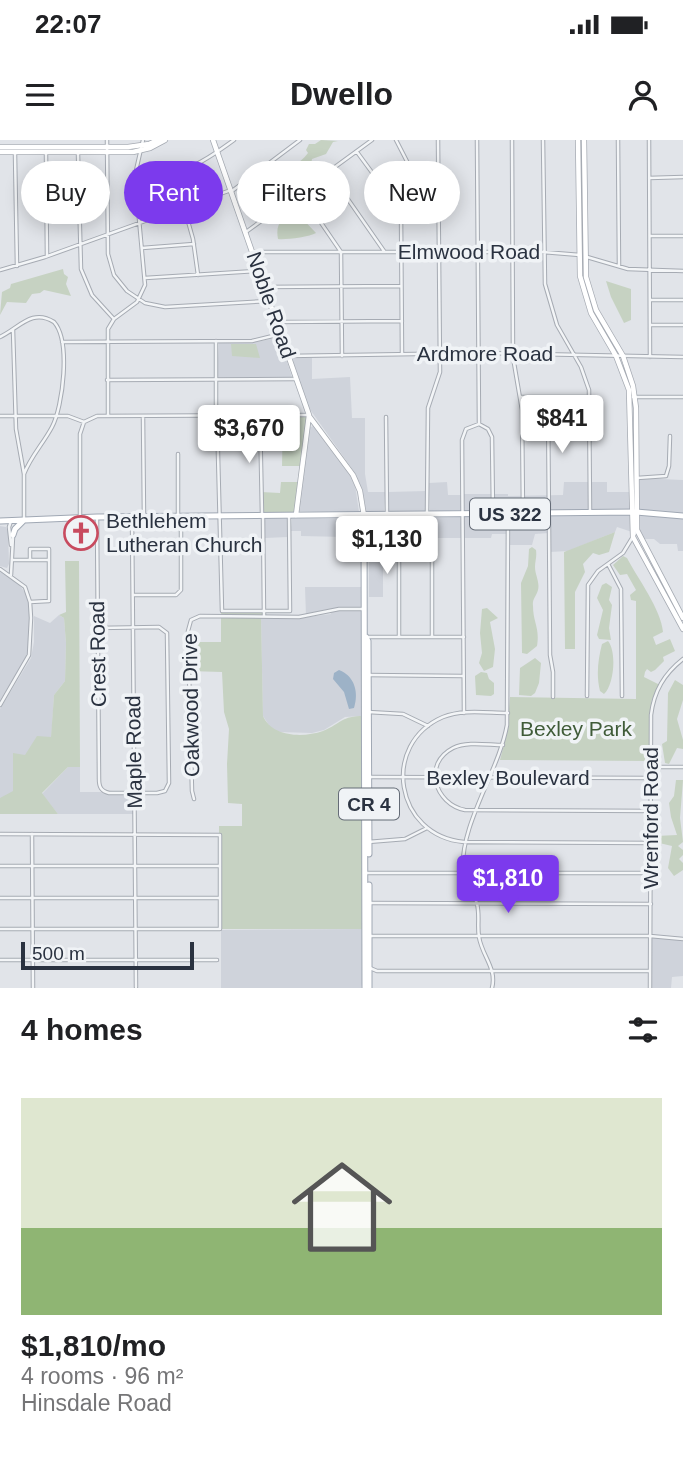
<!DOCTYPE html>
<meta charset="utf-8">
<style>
body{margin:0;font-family:Arial,sans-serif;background:#f2f2f2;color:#202124;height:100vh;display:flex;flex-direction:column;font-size:26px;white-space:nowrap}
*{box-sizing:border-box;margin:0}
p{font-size:23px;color:#757577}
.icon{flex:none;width:38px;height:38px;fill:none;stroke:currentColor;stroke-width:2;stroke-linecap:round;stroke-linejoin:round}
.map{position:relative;height:848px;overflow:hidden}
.drawer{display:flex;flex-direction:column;background:#fff;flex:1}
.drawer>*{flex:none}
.top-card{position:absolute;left:21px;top:21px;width:642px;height:63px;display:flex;gap:14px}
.scale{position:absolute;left:21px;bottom:18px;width:173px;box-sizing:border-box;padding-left:7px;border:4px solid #2a3240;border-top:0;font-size:19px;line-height:24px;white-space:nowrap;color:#2a3240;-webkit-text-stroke:5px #f0f3f6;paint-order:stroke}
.price{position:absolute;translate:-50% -60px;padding:0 16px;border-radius:7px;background:#fff;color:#222;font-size:23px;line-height:46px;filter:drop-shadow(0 2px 4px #0008)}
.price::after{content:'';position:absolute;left:50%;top:42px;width:21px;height:16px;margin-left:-10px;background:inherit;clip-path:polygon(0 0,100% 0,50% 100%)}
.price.selected{background:#7c3aed;color:#fff}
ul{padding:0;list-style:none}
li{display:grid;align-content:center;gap:14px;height:371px;padding:0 21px}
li+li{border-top:2px solid #e0e0e0}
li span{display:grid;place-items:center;height:217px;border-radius:0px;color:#555}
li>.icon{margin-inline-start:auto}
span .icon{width:126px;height:126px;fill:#fffc;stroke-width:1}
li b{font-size:30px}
h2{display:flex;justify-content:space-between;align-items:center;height:84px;padding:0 21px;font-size:30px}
.chip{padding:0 24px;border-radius:32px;background:#fff;box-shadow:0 4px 18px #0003;font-size:24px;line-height:63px}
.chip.selected{background:#7c3aed;color:#fff}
.status{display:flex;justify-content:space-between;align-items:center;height:49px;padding:0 35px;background:#fff;direction:ltr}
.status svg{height:19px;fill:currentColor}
header{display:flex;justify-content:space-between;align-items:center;height:91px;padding:0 21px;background:#fff;font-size:32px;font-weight:700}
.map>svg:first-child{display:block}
.built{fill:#cfd3db}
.green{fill:#c6d2c2}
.water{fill:#9db2c7}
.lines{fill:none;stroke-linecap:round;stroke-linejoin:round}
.street-casing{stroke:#a6abb3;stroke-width:4.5}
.secondary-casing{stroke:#a6abb3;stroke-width:6}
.primary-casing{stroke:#a0a8b4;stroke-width:7}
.street{stroke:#f3f5f7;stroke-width:2.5}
.secondary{stroke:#fff;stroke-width:4.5}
.primary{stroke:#fff;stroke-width:5}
.labels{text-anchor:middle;stroke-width:7;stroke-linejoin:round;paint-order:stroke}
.shield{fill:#f0f3f6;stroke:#656c77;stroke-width:2}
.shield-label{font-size:19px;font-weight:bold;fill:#2a3240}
.street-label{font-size:21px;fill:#2a3240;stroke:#f0f3f6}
.poi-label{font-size:21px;fill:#2a3240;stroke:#f0f3f6;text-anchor:start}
.park-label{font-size:21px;fill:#3f5b38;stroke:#f0f3f6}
</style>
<div class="status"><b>22:07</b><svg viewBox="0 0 49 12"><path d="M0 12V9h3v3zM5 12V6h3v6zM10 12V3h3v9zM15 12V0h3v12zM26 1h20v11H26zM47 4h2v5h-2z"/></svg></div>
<header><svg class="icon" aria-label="menu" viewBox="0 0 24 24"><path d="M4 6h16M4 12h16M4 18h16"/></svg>Dwello<svg class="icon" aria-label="person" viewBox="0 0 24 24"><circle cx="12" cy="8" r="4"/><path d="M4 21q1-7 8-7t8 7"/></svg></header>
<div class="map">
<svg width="683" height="848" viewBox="0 0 683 848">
<rect width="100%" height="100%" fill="#e1e4e9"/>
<path class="built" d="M276 198 280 200 292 237H217L219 203 256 202Z
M292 218H312V239L350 237 352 278H365V334L368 352H385L384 372 366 371 362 349 355 333 309 268Z
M313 286 357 343 355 345 359 372 299 371 309 288Z
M637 338 683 340V411H678L677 404H660L654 399H640Z
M447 342 448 355H461V370L430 372 429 343Z
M564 342H607V352H632V392L617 387 615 392 568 411 550 412 549 393 535 394 532 405H508V394H492L491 398H464V374H493V354H508V356L563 355Z
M426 351V371L388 372V352Z
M464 354H491V370L465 371Z
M460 377 463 398H433L434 378Z
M428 378 430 380V387L418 388V399H398V404H383V457H369V379Z
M265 379H287L288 397 265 398Z
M292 379H359L362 381V402H346L344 397 301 396V391H291Z
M0 386 6 387 8 392 9 424 7 428 0 426Z
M0 432 18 443 26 454 29 467V508L26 518 0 560Z
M305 447H366L362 576 345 577 324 590 312 593 279 592 272 590 263 576 261 476 300 478 331 474 330 471 306 476Z
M59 475 64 478 66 503 65 541 54 555 50 619 13 665H0V569L31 518 34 502V476L50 483Z
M68 627H80V652H101L102 650 134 653 135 674H58L42 654Z
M363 789V839L361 848H221V790Z
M650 796 683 799V836L672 837 671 848H650Z"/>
<path class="green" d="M321 0 338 1 333 2 326 14 312 19 311 25 313 28 311 30 308 27 297 34 298 38 291 43 293 46 278 55 275 54 276 58 269 62 265 61 260 55 255 57 253 56 274 47C279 35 300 24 308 13L306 10 309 4H315Z
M297 73 316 93C309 97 285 100 278 99 275 83 282 78 297 73Z
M63 129 64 134 68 137 66 144 71 156 44 150 40 153 32 154 26 163 7 162 0 175 2 152 10 148 11 144Z
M606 141 631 149V180L624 183 611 157Z
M231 204H256L260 218 232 216Z
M283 274H308L302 326H282Z
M281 342H300L296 375H262L261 352 280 353Z
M615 392 609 412 599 415 593 413 583 424 585 432 575 452V509H565L564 412Z
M532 407 536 410C537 417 535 421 535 427 535 435 540 442 538 450 536 457 532 459 533 466 533 483 540 487 537 506L527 514 522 513 521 443 528 426 529 409Z
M623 416 627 418C638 439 661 469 663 492L653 497 656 505 670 499 675 511 663 517 664 521 655 530 651 532 647 529 645 532 644 537 660 545 652 559 650 571 649 621 500 620 507 593 510 557 636 559V461L631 460 630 455 636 450 627 434 620 435 613 425Z
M65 421H79L80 627H68L42 653 58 674H0V658L13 651V613L25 615 37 596 51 597 54 555 65 541 66 503 64 478 59 475 66 472Z
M606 443 612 447 609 460 612 465 609 488 611 500 599 499 597 495 603 470 597 458 602 445Z
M487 468 498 478 490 482 495 509 493 527 484 531 479 523 482 513 480 493 482 469Z
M221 470 264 471V475L261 476 263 576C272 597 303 598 323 591 342 583 341 576 364 576L365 789H220L219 686H242V664L228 663 227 624 229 589 224 572 222 532 188 531V502H221Z
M608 501C617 512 614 545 604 554L600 551C596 535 598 520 602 504Z
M535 518 541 523 539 543 535 553 531 556 519 555 520 528Z
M481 532 487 533 489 539 494 543V554L491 556 476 555 475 536Z
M675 540 683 545V560L677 579 683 600V609L677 608 669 624 665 623 662 604 667 601 668 553Z
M676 640H683L680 678 683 702 678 706 683 710V715L679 719 683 723V730L674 736 668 728 672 706 655 702 656 696 677 695 671 677 669 663 674 656Z"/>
<path class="water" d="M339 530C355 536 359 553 354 568L349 569 344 552 333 539 334 533Z"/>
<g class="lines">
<g class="street-casing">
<path id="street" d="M107 0 108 114 114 135 127 151 145 163 165 167 269 161
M396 0 415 37 439 39
M512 0 513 217 522 270 523 374
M543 0 545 144 557 185 581 227 589 250 590 372
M618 0 619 126
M649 0 650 217
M357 12 401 72 402 214
M15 14 17 126
M46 14 47 116
M78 14 81 129 92 155 113 178
M329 32 384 111
M649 38 683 37
M136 41C178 37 200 25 234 0
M232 51 300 0
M300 52 341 112 342 216
M184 67 193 99 198 135
M246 92 372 0
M650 96H683
M142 108 194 104
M253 112H543L580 115
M587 117 628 129 683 131
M0 130 45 117 231 50
M145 138 257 131
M265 147 401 146
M650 160H683
M277 182 402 181
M650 185H683
M13 190 16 289 24 334V378
M0 197C19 188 32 168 54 182 71 201 63 266 52 287 43 304 31 316 24 334
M216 201V275
M62 202 252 201 281 194
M288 216 478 213 683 217
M107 240 296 239
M521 257H589
M548 257 550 515 553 532V557
M633 257H683
M217 275 222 471H290L289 375
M260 275 262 374
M0 276H68L84 282 97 276 309 275
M108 276V189L114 179 137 162 145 145 135 35 143 0
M143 276 144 377
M386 277 387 375
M479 284 488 289 492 297 493 372
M178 314V376
M637 338 666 336 669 326 670 296
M427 372 428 268 440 232 438 0
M263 375 264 475
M399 375V497
M432 375V497
M80 376V294L84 282
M132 377 136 847
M97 378 99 639C99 647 101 651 109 653H157L165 651 169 643 167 493 159 487 98 488
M11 381 9 387 11 405
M12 420H49
M30 420V409H49V461L30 462
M608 424 621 449 622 556
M0 429 25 447 30 462 31 478 29 515 0 565
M11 435 13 397
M133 455H176L181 450V376
M366 497H464
M368 535 462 536
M587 556 588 445 598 431 623 413 637 390
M368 572 403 574 428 586
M464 573 462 300 466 289 479 284 477 0
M508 573C487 573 463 569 443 577 380 604 395 696 464 702L651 703
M503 605C488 605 467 601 453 608 422 624 435 664 465 670L651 671
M651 627H683
M371 637 651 638
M194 659 192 651 188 491 191 480 200 476 299 477 339 469H363
M0 694 220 695V789H0
M32 694 33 848
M368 702 405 699 427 688
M0 726H220
M365 733H649
M0 758H220
M368 763 651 764
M369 796H650L683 799
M0 820H217
M370 828 377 831H650
M492 848C497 828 482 816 479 797 477 786 480 775 477 764 474 753 464 742 463 730 460 684 499 631 507 585L508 374
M650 848 651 575C654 551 664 534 683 519"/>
</g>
<g class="secondary-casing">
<path id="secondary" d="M213 0 309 275 296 375
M578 0 580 136 591 173 616 216 629 250 633 397 683 489
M584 0 586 137 596 170 623 216 633 246 636 268 637 390 683 478
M0 7H128L149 4 158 0
M0 12H133L150 8 165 0
M309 276 353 335 360 351 364 376"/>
</g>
<g class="primary-casing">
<path id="primary" d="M364 376 365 848
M0 381 97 377 636 372 683 376
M13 395 15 389 23 381
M366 497 368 501 369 714
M369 848V745"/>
</g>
<use href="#street" class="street"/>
<use href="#secondary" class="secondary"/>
<use href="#primary" class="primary"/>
</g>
<defs>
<g id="church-ring" transform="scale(1.75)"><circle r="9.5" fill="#f0f3f6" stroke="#c84b5f" stroke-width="1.5"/><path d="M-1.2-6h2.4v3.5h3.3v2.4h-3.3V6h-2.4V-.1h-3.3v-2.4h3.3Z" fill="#c84b5f"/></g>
</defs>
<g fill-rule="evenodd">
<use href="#church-ring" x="81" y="393"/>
</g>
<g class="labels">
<g class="shield">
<rect x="470" y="358.5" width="80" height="31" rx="5"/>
<rect x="339" y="648.5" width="60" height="31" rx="5"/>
</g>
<g class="shield-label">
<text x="510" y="381">US 322</text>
<text x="369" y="671">CR 4</text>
</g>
<g class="street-label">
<text x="469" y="119">Elmwood Road</text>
<text transform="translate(271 165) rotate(71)" y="7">Noble Road</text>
<text x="485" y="221">Ardmore Road</text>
<text transform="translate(98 514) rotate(-91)" y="7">Crest Road</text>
<text transform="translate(191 565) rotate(-91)" y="7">Oakwood Drive</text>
<text transform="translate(134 612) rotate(-91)" y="7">Maple Road</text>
<text x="508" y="645">Bexley Boulevard</text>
<text transform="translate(651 678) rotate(-90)" y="7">Wrenford Road</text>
</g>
<g class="poi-label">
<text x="106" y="388">Bethlehem<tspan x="106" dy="24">Lutheran Church</tspan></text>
</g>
<g class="park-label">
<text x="576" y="596">Bexley Park</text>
</g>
</g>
</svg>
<div class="scale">500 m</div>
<b class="price" style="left:562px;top:315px">$841</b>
<b class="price" style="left:249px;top:325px">$3,670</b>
<b class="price" style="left:387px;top:436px">$1,130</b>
<b class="price selected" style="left:508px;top:775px">$1,810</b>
<div class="top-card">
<a class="chip">Buy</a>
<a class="chip selected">Rent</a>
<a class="chip">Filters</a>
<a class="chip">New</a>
</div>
</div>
<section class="drawer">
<h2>4 homes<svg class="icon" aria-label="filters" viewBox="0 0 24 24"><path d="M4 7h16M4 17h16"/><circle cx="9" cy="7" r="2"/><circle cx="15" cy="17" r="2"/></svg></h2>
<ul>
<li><span style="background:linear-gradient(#dfe7d0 60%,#8fb573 0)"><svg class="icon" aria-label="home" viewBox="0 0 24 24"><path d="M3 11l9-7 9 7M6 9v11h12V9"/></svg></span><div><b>$1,810/mo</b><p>4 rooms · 96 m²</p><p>Hinsdale Road</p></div></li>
</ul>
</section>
